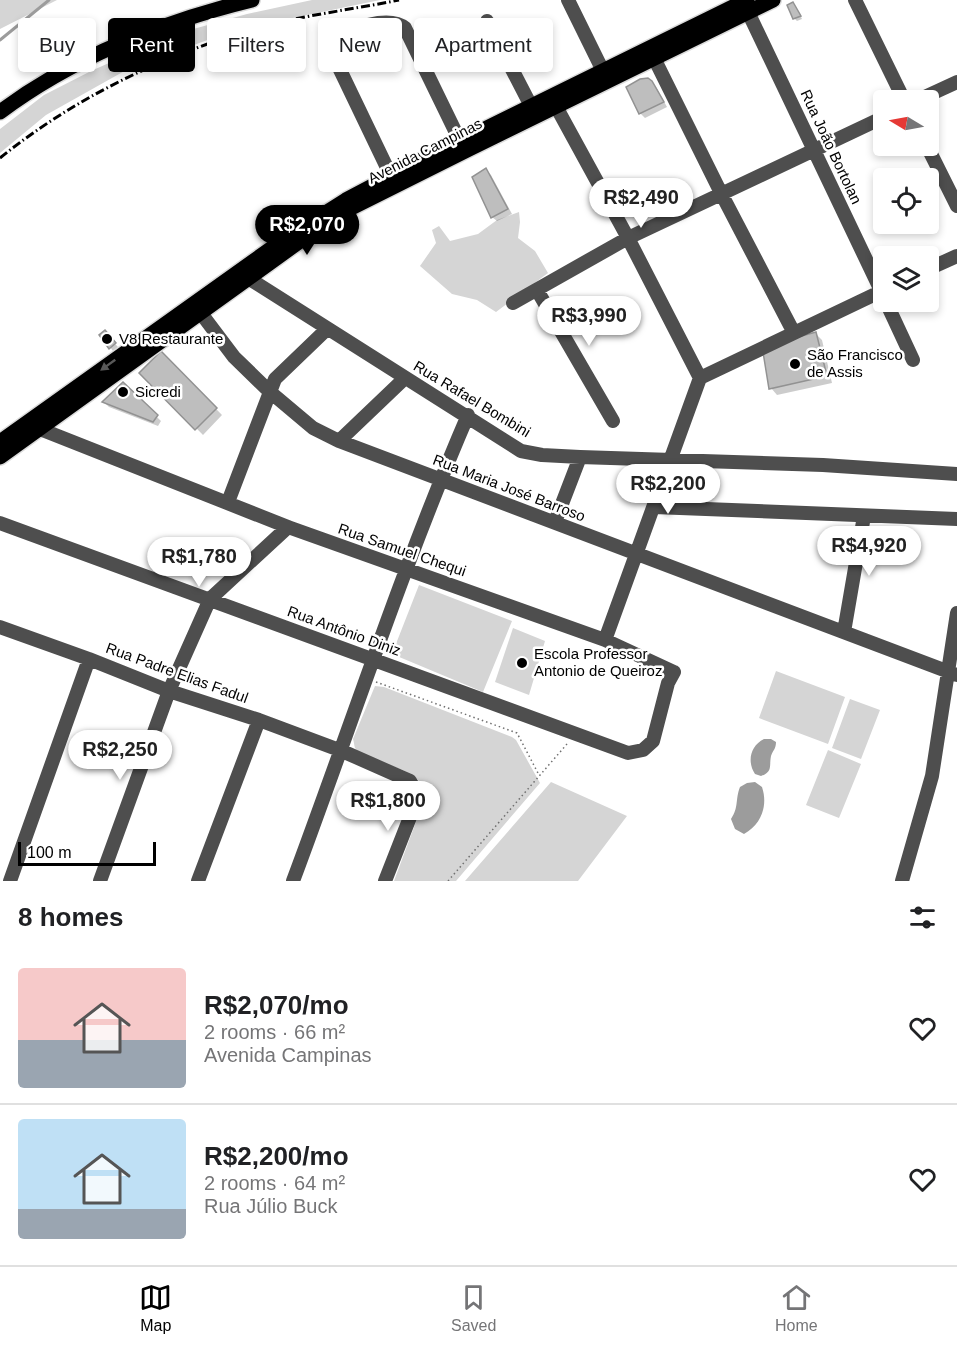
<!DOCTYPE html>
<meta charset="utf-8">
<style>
body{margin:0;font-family:Arial,sans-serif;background:#f6f6f6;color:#202124;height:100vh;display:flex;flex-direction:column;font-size:22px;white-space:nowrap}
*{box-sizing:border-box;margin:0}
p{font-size:20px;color:#757577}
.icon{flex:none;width:33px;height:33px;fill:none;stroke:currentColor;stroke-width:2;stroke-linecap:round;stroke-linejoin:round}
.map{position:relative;height:881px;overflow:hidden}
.panel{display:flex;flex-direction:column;background:#fff;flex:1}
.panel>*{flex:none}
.guide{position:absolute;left:18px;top:18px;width:600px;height:54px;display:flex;gap:12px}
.needle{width:39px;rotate:280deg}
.tools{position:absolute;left:873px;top:90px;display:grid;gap:12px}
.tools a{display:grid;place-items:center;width:66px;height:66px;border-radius:6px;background:#fff;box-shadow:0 3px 9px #0003;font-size:30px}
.scale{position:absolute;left:18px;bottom:15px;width:138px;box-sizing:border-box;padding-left:6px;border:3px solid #000;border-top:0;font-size:16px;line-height:21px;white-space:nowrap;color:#000;-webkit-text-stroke:4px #fff;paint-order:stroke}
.price{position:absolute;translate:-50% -51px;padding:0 14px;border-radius:21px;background:#fff;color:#222;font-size:20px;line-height:39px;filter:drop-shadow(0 2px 3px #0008)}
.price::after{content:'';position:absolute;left:50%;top:36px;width:18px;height:14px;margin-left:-9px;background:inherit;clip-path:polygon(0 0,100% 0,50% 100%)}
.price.selected{background:#000;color:#fff}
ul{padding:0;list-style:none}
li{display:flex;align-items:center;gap:18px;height:150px;padding:0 18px}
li+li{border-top:2px solid #e0e0e0}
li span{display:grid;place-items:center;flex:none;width:168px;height:120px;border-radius:6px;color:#555}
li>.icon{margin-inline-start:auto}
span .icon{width:72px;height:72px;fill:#fffc;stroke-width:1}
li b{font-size:26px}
h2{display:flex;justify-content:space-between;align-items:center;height:72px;padding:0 18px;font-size:26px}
.chip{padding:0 21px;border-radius:6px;background:#fff;box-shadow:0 3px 9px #0003;font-size:21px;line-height:54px}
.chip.selected{background:#000;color:#fff}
.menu{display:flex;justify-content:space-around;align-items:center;height:84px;border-top:2px solid #e0e0e0;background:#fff;font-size:16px;color:#757577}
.menu a{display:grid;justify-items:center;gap:3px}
.menu .selected{color:#000}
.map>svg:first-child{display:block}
.green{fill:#d5d5d5}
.water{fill:#9c9c9c}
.shadow{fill:#0003}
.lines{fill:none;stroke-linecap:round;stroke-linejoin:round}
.stream{stroke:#9c9c9c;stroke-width:3}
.building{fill:#bebebe;stroke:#929292;stroke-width:1.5}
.major-casing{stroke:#dbdbdb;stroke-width:18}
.path{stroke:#707070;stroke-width:1.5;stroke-dasharray:1.5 3;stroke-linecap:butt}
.minor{stroke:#4e4e4e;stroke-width:14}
.major{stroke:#000;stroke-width:15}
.rail{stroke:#000;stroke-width:3;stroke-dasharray:9 3 1.5 3;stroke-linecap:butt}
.oneway{fill:#595959}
.poi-dot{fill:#000;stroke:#fff;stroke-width:2}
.labels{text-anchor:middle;stroke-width:5;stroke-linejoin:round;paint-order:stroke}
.street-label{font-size:15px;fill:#000;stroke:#fff}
.poi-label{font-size:15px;fill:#000;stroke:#fff;text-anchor:start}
</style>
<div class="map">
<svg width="957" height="881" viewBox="0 0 957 881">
<rect width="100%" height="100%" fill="#fff"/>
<path class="green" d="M0 0H57L0 29Z
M312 0H380L235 30 128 69 46 115 0 153V129L44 95 91 71 172 35 247 14Z
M519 212 520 222 518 238 535 251 548 273 496 312 477 300 452 294 420 266 436 243 432 230 439 226 450 241 478 234 497 220Z
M419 585 512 621 483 692 392 654Z
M513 628 545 641 529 695 495 682Z
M776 671 845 697 828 744 759 718Z
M375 686 384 687 512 737 516 740 540 783 456 881H394L423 803C423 795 423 786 418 780 406 765 364 762 355 748 354 745 354 742 353 739Z
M850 699 880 710 861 759 832 748Z
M828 750 861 764 839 818 806 805Z
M551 782 627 816 578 881H465Z"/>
<path class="water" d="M764 739H771L776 742C776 749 773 750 771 756 769 766 773 772 761 776L755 774C747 762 750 746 764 739Z
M755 782 762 787C768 805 762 824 744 834L735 829 731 819C739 807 735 800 740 787L747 783Z"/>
<path class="shadow" d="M796 7 802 19 797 21 794 18Z
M647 79 656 87 667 107 645 118 640 113Z
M486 170 491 175 512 214 497 221 492 217Z
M104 332 118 347 113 351 101 335Z
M815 333 822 340 832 383 777 395 771 388Z
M161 353 222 415 203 435 142 373Z
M123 384 161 421 158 426 109 407 104 402Z"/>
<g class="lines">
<path class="stream" d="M0 40 49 0"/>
</g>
<path class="building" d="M793 2 801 16 793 19 787 5Z
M648 78 652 81 664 102 639 114 626 87 640 79Z
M486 168 508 209 491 218 472 177Z
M105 330 116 343 109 349 99 335Z
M816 332 827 376 769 389 763 352 787 340Z
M161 351 217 408 195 430 139 373Z
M123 382 158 415 153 422 102 402Z"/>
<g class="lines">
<g class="major-casing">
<path id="major" d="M0 112C75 56 162 22 252 0
M0 442 286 238 346 200 422 160 747 0
M0 457 314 231 349 209 467 150 773 0"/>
</g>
<path class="path" d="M376 682 517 733 539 775
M448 881 567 744"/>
<path class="minor" d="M568 0 603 71
M855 0 904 100
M748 12 884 297
M487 21 531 106
M654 58 721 193 794 333
M552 99 628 238 700 378
M918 100 957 82
M927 146 957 206
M391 176 331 51 329 44 331 38C350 30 388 14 405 28L460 141
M928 269 957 256
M248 278 521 451 542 455 580 457 823 465 957 474
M537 290 613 421
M886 302 913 360
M513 303 628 238 884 117
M194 304 234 357 269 391 313 428 339 441 957 675
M700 378 884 290
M339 441 405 378
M228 502 275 379 327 329
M654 507 957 519
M555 522 580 457
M0 523 628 753 643 750 653 741 668 683 674 672 605 640 288 527 40 429
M0 627 89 659 169 691 259 720 342 751 410 781 416 791V802L385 881
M844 632 864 516
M605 640 700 378
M10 881 89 659
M100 881 169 691 210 599 288 527
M198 881 259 720
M293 881C351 726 402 568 468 415
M902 881 932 776 957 613"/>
<use href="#major" class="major"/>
<path class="rail" d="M0 158C69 102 150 62 234 35 287 17 345 11 399 0"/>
</g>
<defs><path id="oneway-solid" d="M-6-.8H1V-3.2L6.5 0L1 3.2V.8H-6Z" transform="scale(1.5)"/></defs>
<use class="oneway" href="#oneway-solid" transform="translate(108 365) rotate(144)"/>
<g class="poi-dot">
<circle cx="107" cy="339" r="6"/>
<circle cx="795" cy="364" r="6"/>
<circle cx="123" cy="392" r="6"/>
<circle cx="522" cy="663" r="6"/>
</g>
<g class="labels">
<g class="street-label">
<text transform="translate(831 147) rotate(65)" y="5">Rua João Bortolan</text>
<text transform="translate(425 151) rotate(-27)" y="5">Avenida Campinas</text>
<text transform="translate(472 399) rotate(31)" y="5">Rua Rafael Bombini</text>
<text transform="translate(509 488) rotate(21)" y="5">Rua Maria José Barroso</text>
<text transform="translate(402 550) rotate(19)" y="5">Rua Samuel Chequi</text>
<text transform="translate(344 631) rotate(20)" y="5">Rua Antônio Diniz</text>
<text transform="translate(177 673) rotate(20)" y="5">Rua Padre Elias Fadul</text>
</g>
<g class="poi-label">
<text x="119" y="344">V8 Restaurante</text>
<text x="807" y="360">São Francisco<tspan x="807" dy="17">de Assis</tspan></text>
<text x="135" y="397">Sicredi</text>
<text x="534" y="659">Escola Professor<tspan x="534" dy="17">Antonio de Queiroz</tspan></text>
</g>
</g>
</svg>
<div class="tools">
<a><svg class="needle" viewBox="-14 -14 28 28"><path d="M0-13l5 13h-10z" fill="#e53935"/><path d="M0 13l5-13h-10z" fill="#757577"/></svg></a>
<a><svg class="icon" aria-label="locate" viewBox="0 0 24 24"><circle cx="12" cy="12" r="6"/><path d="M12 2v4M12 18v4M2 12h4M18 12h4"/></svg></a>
<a><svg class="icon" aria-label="layers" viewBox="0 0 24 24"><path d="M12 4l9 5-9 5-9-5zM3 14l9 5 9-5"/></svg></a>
</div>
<div class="scale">100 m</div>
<b class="price" style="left:641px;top:229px">R$2,490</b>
<b class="price selected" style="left:307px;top:256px">R$2,070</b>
<b class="price" style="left:589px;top:347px">R$3,990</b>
<b class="price" style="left:668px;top:515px">R$2,200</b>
<b class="price" style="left:869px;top:577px">R$4,920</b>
<b class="price" style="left:199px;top:588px">R$1,780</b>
<b class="price" style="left:120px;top:781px">R$2,250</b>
<b class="price" style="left:388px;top:832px">R$1,800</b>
<div class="guide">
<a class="chip">Buy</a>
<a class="chip selected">Rent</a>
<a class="chip">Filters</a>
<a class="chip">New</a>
<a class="chip">Apartment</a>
</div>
</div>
<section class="panel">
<h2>8 homes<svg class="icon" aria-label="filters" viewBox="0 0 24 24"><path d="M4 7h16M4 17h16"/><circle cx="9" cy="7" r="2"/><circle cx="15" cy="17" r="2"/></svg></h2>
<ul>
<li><span style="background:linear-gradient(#f6c9c9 60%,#9aa5b1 0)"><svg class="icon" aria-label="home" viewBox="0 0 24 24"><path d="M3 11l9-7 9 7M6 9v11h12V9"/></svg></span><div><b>R$2,070/mo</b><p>2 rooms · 66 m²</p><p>Avenida Campinas</p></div><svg class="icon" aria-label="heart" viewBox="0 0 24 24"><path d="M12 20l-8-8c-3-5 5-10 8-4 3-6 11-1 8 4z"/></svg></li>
<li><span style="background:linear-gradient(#bfe0f5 75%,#9aa5b1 0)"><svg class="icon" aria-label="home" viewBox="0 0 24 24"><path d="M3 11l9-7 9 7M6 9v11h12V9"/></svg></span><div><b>R$2,200/mo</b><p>2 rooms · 64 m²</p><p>Rua Júlio Buck</p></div><svg class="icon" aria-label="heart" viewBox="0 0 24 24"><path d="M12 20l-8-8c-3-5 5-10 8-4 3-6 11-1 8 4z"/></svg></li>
</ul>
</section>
<nav class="menu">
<a class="selected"><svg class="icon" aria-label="map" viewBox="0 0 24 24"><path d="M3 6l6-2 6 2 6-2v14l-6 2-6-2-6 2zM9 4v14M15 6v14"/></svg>Map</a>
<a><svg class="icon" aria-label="saved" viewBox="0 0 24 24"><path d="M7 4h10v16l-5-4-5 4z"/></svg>Saved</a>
<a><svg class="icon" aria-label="home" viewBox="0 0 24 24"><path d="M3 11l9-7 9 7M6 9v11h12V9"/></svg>Home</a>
</nav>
